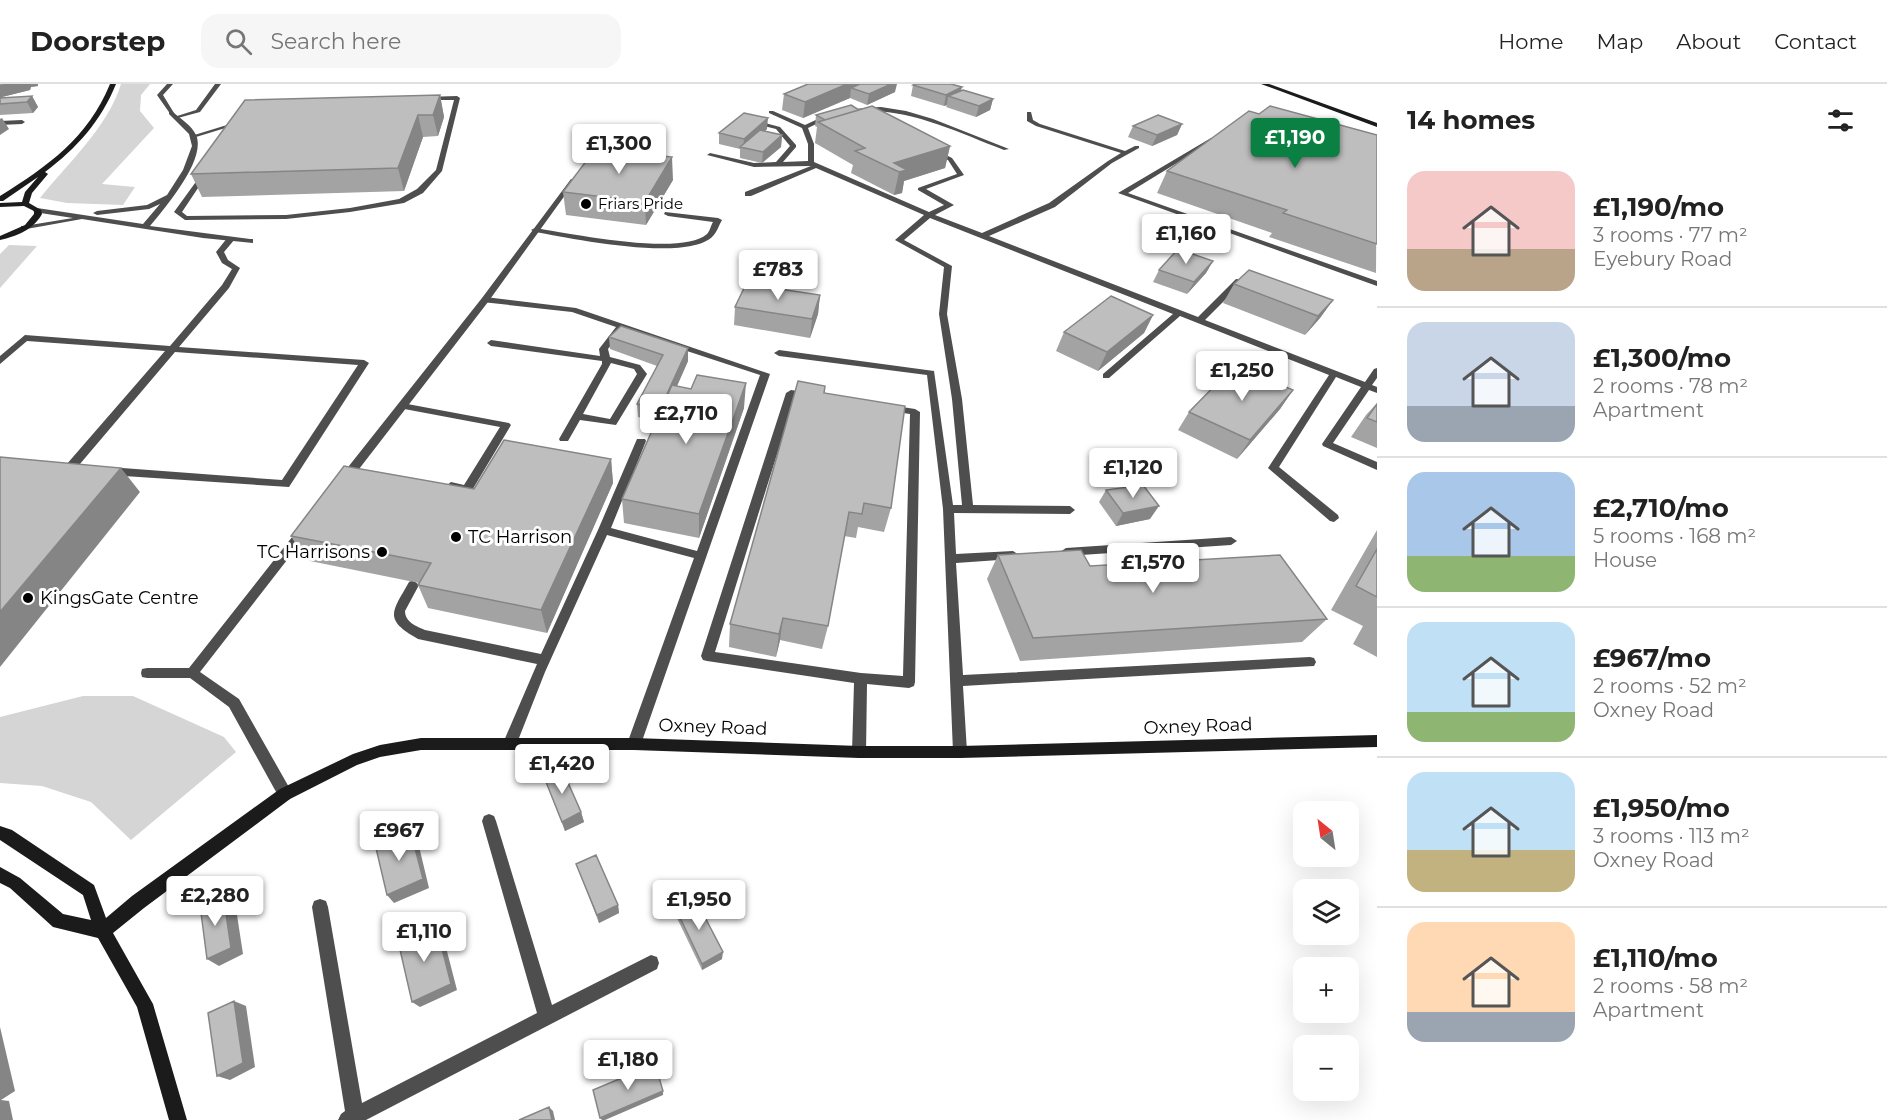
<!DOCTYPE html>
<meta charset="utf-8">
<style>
body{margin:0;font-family:Montserrat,sans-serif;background:#f6f6f6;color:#222;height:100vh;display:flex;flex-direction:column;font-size:22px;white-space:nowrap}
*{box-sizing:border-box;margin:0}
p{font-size:20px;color:#767676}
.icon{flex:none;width:33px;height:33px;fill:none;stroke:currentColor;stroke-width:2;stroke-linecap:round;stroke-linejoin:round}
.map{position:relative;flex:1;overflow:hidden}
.side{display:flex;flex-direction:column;background:#fff;width:510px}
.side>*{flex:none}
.needle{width:39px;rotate:330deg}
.controls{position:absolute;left:1293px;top:717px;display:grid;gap:12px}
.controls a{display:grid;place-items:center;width:66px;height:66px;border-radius:12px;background:#fff;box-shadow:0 6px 24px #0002;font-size:30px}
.price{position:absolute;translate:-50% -51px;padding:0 14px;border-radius:6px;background:#fff;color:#222;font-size:20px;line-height:39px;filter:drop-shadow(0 2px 3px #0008)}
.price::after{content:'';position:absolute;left:50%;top:36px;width:18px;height:14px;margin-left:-9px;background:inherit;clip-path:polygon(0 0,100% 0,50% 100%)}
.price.selected{background:#0b8043;color:#fff}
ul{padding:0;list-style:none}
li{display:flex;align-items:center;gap:18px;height:150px;padding:0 30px}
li+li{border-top:2px solid #e0e0e0}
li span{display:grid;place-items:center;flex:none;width:168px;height:120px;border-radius:18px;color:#555}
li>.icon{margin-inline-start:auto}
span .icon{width:72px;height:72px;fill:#fffc;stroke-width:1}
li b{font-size:26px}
h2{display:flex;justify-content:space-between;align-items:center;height:72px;padding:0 30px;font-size:26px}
header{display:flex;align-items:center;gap:36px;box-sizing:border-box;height:84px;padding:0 30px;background:#fff;border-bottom:2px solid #e0e0e0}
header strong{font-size:28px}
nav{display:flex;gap:33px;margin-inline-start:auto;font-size:21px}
.search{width:420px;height:54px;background:#f6f6f6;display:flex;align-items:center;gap:15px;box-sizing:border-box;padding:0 21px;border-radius:18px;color:#767676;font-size:22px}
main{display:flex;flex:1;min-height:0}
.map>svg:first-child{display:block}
.green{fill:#d5d5d5}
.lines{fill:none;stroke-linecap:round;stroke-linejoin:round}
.lane{fill:#4e4e4e;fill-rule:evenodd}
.street{fill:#4e4e4e;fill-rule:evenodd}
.secondary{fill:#1b1b1b;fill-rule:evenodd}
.wall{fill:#a3a3a3}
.shaded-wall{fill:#858585}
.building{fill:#bebebe;stroke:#858585;stroke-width:1.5}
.poi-dot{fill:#000;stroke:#fff;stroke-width:2}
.labels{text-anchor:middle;stroke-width:6;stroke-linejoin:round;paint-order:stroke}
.far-poi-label{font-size:15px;fill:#000;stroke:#fff;text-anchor:start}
.poi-label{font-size:18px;fill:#000;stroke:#fff;text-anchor:start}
.street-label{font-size:18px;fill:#000;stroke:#fff}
</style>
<header>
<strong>Doorstep</strong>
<div class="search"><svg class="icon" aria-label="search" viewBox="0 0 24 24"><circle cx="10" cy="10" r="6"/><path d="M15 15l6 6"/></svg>Search here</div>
<nav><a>Home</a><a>Map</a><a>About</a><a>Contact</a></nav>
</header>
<main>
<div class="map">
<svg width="1377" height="1036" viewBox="0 0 1377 1036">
<rect width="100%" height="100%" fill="#fff"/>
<path class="green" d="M121 0H150L141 11 140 27 154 44 102 100 135 103 123 121 67 119 40 114C68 79 108 43 121 0Z
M9 161 37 162 0 204V170Z
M83 612H133L224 653 236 668 131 756 91 718 42 702 0 699V633Z"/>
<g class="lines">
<path class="lane" d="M167 0H173L163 11 174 29 171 31 157 11Z
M215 0H221L200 28 174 35V33L196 26Z
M425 13 457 12 460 14 442 87 423 109 404 119 350 128 286 135 185 136 174 128 203 88 205 87 208 89 182 128 187 132 286 131 350 124 399 115 417 105 436 86 454 16H423Z
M881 23 906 27 933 35 1009 65 1004 66C951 46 892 15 834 32 825 35 817 40 808 44L814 60V78L929 128 944 121 918 106V104L957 90 948 76 931 67 936 66 952 74 964 91 926 105 954 121 935 131 982 149 1049 119 1108 77 1121 69 1036 42 1027 37V28H1031L1033 36 1040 40 1125 67 1135 62H1139V64L1112 79 1055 123 989 152 1198 233 1236 195 1246 196V200H1241L1205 236 1365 298 1374 285 1377 284V294L1372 301 1377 303V309L1369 306 1333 359 1377 378V386L1323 362 1322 360 1361 303 1336 293 1279 383 1338 431 1339 434 1334 438 1330 437 1268 384 1329 291 1180 232 1109 294H1103V290L1173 230 930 134 904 156 952 182 947 230 962 315 973 421 1070 422 1075 426 1070 430 954 429 956 470 1013 467 1019 471 1013 475 956 479 963 591 1310 573 1314 574 1316 578 1314 582 963 602 967 668 965 672 960 674 955 672 953 668 943 425 927 291 779 272 774 269 779 266 934 287 953 421H962L952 315 939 230 944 183 895 156 924 131 816 84 751 112H745V108L811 82 754 83 707 71 710 69 754 79 776 78 790 62 776 45 752 39V37L754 36 780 43 796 61V63L783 78 808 77V60L802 44 769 29V27H773L805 41C832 28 851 24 881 23Z
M0 37 22 36 25 38 22 40 0 41Z
M240 37 245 38 196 53 191 52Z
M1211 54 1216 55 1128 109 1377 197V202L1118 109Z
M665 128 718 134 722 136C719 141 717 148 713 152 687 179 570 154 535 148L531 146 535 144C568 149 682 173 707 150 710 147 711 141 713 138L668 132 664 130Z
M228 153 235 155 224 168 228 176 240 184 229 204 179 263 364 276 369 279 289 403 109 391 104 387 109 383 282 396 358 281 175 268 74 387H66L65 384 66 381 165 267 27 257 0 280V272L25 251 170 262 222 201 232 185 222 179 216 168Z
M485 213 576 224 770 290 641 660 639 664 634 666 629 664 627 660 694 474 607 451 545 588 517 659 515 663 510 665 505 663 503 659 537 580 418 555C382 535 393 527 409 498L413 496 419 501 405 527C405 538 416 542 425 546L541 570 598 446 637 355H645L646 357 611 444 697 467 760 291 623 246 608 265 610 273 640 281 647 290 616 341 580 336 568 357H560L559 355 602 280V277L491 262 487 259 491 256 600 272 599 265 616 243 572 228 482 218V214ZM611 279 634 285 637 290 610 335 583 330Z
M791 306 915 325 920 328 915 598 914 602 909 604 867 600 866 668 864 672 859 674 854 672 852 668 854 599 707 577 703 576 701 572 786 309ZM795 313 910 330 903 592 861 589 715 568Z
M402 319 509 339 511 341 471 408 451 406 446 402 451 398 464 401 500 343 399 324V320Z
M1231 453 1237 457 1231 461 1066 472 1060 468 1066 464Z
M489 730 494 732 496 737 552 921 651 871 657 873 659 879 657 885 366 1036H338L341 1030 345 1027 312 823 314 817 320 815 326 817 328 823 362 1019 537 929 482 737 484 732Z"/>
<path class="street" d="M169 28H173C181 35 192 42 196 51 207 75 165 124 150 142L250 155H253V159L203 154 82 135 21 146V142H24L73 134 34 128 33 126 37 124 143 140 160 120 149 125 97 131 93 129 97 127 147 121 167 111 183 86 192 62 189 50 169 30Z
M571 95 576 96 488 218 349 398H341L340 395 341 392 482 214Z
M304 442 310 446 308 449 200 588 239 615 290 705 292 710 290 715 285 717 280 715 229 623 190 594H147L142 593 141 589 142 585 147 584H189L300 443Z"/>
<path class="secondary" d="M110 0H116C101 37 77 64 45 88L48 90 32 109 29 119 41 126 42 130C33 146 17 152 0 156V152L25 141 34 130V127L24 122 0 123V119L22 118 25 108 38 93 3 117H0V112C48 82 88 54 110 0Z
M1261 0H1269L1377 39V43Z
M1377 651V663L960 674H859L634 666H421L380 673 357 681 290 715 144 824 113 849 153 920 187 1036H169L137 923 98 854 53 843 10 804 0 799V783L20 794 63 830 91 836 83 811 0 756V742L12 746 94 801 106 834 132 812 280 705 353 670 380 661 421 654H634L859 662H960Z"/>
</g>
<path class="wall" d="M0 0H38V2L31 3 30 6 2 13 3 14 32 12 38 23 33 29 0 31Z
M808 0 895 8 867 21 850 14 803 34 782 26 784 10Z
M913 1 961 6 993 15 990 26 976 33 946 23 947 21 944 22 911 12Z
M440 11 444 33 438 52 423 53 404 107 202 113 191 90Z
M1259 30 1377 51 1376 189 1269 153 1272 149 1157 109 1167 87Z
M816 31 950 62 945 84 904 97 902 109 894 111 851 89 853 81 815 59 817 43 815 42Z
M1182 40 1177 51 1152 62 1128 53 1133 42Z
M767 45 765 47 782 51 781 63 762 79 740 74V65L719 60V49Z
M673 96 646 141 566 131 563 108Z
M1213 177 1206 189 1187 210 1153 198 1159 186Z
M1234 200 1333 216 1320 234 1305 251 1223 219Z
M820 211 818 230 810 254 734 241 735 223Z
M1153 231 1144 249 1098 287 1056 267 1064 248Z
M609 253 688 277 677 302 744 324 699 454 624 439 622 415 656 337 638 333 637 320 657 282 610 265Z
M825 302 824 309 891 424 884 448 858 443 856 454 844 452 828 542 822 565 780 556 776 573 729 563 730 540Z
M1293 306 1280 325 1237 375 1178 346 1189 328Z
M1377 319V364L1351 353 1366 331Z
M611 375 613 399 547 549 428 524 418 501 419 499 305 476 291 452 474 405Z
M1106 406 1150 435 1116 442 1099 418Z
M1377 446V573L1353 560 1363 542 1331 526Z
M998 471 1090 482 1327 535 1302 558 1020 577 987 495Z
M544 693 581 728 584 738 565 747Z
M576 780 618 821 619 829 599 839Z
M676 825 722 875 702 886 676 832Z"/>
<path class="shaded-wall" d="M4 0H38V2L31 3 30 6 2 13 6 19 0 15V1Z
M847 0H877L851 4 850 14 803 34 805 18Z
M891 0H897L895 8 867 21 869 10Z
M962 3 959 14 948 12 947 21 944 22 946 11Z
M440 11 444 33 438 52 433 31Z
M32 12 38 23 33 29 27 18Z
M993 15 990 26 976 33 979 22Z
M418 31 423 53 404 107 398 84Z
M2 34 9 45 0 51V35Z
M768 34 767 45 746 64 743 63 744 55Z
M1182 40 1177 51 1152 62 1157 51Z
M782 51 781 63 762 79 763 68Z
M950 62 945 84 904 97 902 109 894 111 899 88 894 79Z
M672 73 673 96 646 141 645 118Z
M1213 177 1206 189 1187 210 1194 198Z
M820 211 818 230 810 254 812 235Z
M1333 216 1320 234 1305 251 1318 232Z
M1153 231 1144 249 1098 287 1107 268Z
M688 264V277L661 338 660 325Z
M746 299 744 324 699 454V430Z
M1293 306 1280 325 1237 375 1250 356Z
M611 375 613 399 547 549 541 526Z
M121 384 140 408 0 583V528Z
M1159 422 1150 435 1116 442 1123 429Z
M783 534 780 556 776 573 779 550Z
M581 728 584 738 565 747 562 738Z
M410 745 417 754 429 804 394 819 387 811Z
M223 810 235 818 243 870 219 882 207 875Z
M618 821 619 829 599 839 597 831Z
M436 841 442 848 457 906 420 923 412 918Z
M723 868 722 875 702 886V880Z
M234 917 246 922 255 983 230 996 217 992Z
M0 943 15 1007 1 1016 9 1017 13 1036H0Z
M663 1007V1011L605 1036H602L600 1034Z
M549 1023 553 1027 555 1036H552Z"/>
<path class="building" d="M808 0H847L805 18 784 10Z
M860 0H891L869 10 851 4Z
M915 0H951L962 3 946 11 913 1Z
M963 6 993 15 979 22 948 12Z
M440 11 433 31H418L398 84 191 90 245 16Z
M32 12 27 18 0 20V14Z
M851 21 859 26 825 36 816 31Z
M872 22 950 62 894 79 907 86 899 88 855 67 865 64 818 38Z
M1270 22 1377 51V160L1283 129 1287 126 1167 87 1249 27 1259 30Z
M744 29 768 34 744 55 719 49Z
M1158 31 1182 40 1157 51 1133 42Z
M760 46 782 51 763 68 740 63Z
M596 64 672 73 645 118 563 108Z
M1178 165 1213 177 1194 198 1159 186Z
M1249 186 1333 216 1318 232 1234 200Z
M746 200 820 211 812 235 735 223Z
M1111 212 1153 231 1107 268 1064 248Z
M621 242 688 264 660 325 637 320 663 271 609 253Z
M1235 281 1293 306 1250 356 1189 328Z
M697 291 746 299 699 430 622 415 672 301 691 305Z
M798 297 825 302 824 309 905 322 891 424 864 419 862 430 849 428 828 542 783 534 779 550 730 540Z
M1377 320V338L1367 334Z
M504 356 611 375 541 526 418 501 431 479 291 452 344 382 474 405Z
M0 373 121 384 0 528Z
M1143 401 1159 422 1123 429 1106 406Z
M1377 465V513L1356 502Z
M1081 466 1090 482 1280 471 1327 535 1033 554 998 471Z
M562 685 581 728 562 738 544 693Z
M410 745 423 795 387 811 375 760Z
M596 771 618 821 597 831 576 780Z
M223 810 231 864 207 875 200 821Z
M695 814 723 868 702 880 676 825Z
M436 841 451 900 412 918 398 857Z
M234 917 243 979 217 992 208 929Z
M655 980 663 1007 600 1034 593 1006Z
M549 1023 552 1036H519Z"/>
<g class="poi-dot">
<circle cx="586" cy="120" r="6"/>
<circle cx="456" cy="453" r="6"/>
<circle cx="382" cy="468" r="6"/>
<circle cx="28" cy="514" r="6"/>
</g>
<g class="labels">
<g class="far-poi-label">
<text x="598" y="125">Friars Pride</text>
</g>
<g class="poi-label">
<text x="468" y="459">TC Harrison</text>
<text x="370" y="474" text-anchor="end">TC Harrisons</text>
<text x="40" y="520">KingsGate Centre</text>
</g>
<g class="street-label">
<text transform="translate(1198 642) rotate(-2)" y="6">Oxney Road</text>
<text transform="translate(713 643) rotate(2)" y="6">Oxney Road</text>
</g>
</g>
</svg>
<div class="controls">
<a><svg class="needle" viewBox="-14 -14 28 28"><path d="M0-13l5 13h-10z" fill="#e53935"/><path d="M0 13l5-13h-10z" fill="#767676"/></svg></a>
<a><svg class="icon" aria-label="layers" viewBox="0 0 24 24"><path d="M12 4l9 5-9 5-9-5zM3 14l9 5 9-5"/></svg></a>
<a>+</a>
<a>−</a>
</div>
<b class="price selected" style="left:1295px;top:85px">£1,190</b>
<b class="price" style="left:619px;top:91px">£1,300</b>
<b class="price" style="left:1186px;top:181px">£1,160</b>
<b class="price" style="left:778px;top:217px">£783</b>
<b class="price" style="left:1242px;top:318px">£1,250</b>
<b class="price" style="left:686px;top:361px">£2,710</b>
<b class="price" style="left:1133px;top:415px">£1,120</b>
<b class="price" style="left:1153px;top:510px">£1,570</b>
<b class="price" style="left:562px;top:711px">£1,420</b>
<b class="price" style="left:399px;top:778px">£967</b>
<b class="price" style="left:215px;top:843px">£2,280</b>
<b class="price" style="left:699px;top:847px">£1,950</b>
<b class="price" style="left:424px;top:879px">£1,110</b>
<b class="price" style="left:628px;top:1007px">£1,180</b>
</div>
<section class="side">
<h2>14 homes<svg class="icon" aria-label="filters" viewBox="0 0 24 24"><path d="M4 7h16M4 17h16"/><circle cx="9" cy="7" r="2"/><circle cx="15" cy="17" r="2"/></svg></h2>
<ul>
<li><span style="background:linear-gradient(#f6c9c9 65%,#b9a48a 0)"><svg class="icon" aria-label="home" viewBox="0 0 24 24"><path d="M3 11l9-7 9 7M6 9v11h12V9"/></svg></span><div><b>£1,190/mo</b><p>3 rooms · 77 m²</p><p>Eyebury Road</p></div></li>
<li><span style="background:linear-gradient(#c9d6e8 70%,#9aa5b1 0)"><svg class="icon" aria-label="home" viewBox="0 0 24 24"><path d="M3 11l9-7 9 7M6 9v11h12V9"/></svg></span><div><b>£1,300/mo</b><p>2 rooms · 78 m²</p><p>Apartment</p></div></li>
<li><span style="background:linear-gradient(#a9c7e8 70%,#8fb573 0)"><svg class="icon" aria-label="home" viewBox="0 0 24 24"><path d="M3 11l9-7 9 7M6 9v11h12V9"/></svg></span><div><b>£2,710/mo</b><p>5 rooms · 168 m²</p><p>House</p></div></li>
<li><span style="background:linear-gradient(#bfe0f5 75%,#8fb573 0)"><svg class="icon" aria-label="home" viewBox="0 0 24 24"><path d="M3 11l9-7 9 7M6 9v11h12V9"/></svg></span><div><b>£967/mo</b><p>2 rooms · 52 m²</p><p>Oxney Road</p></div></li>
<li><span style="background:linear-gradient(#bfe0f5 65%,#c2b280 0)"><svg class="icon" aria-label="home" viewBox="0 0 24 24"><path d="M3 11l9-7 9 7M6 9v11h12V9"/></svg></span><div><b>£1,950/mo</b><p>3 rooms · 113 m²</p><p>Oxney Road</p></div></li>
<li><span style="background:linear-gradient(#ffd9b3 75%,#9aa5b1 0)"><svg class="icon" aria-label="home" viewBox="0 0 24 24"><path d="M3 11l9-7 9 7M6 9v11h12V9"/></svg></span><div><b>£1,110/mo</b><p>2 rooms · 58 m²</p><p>Apartment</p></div></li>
</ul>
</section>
</main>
